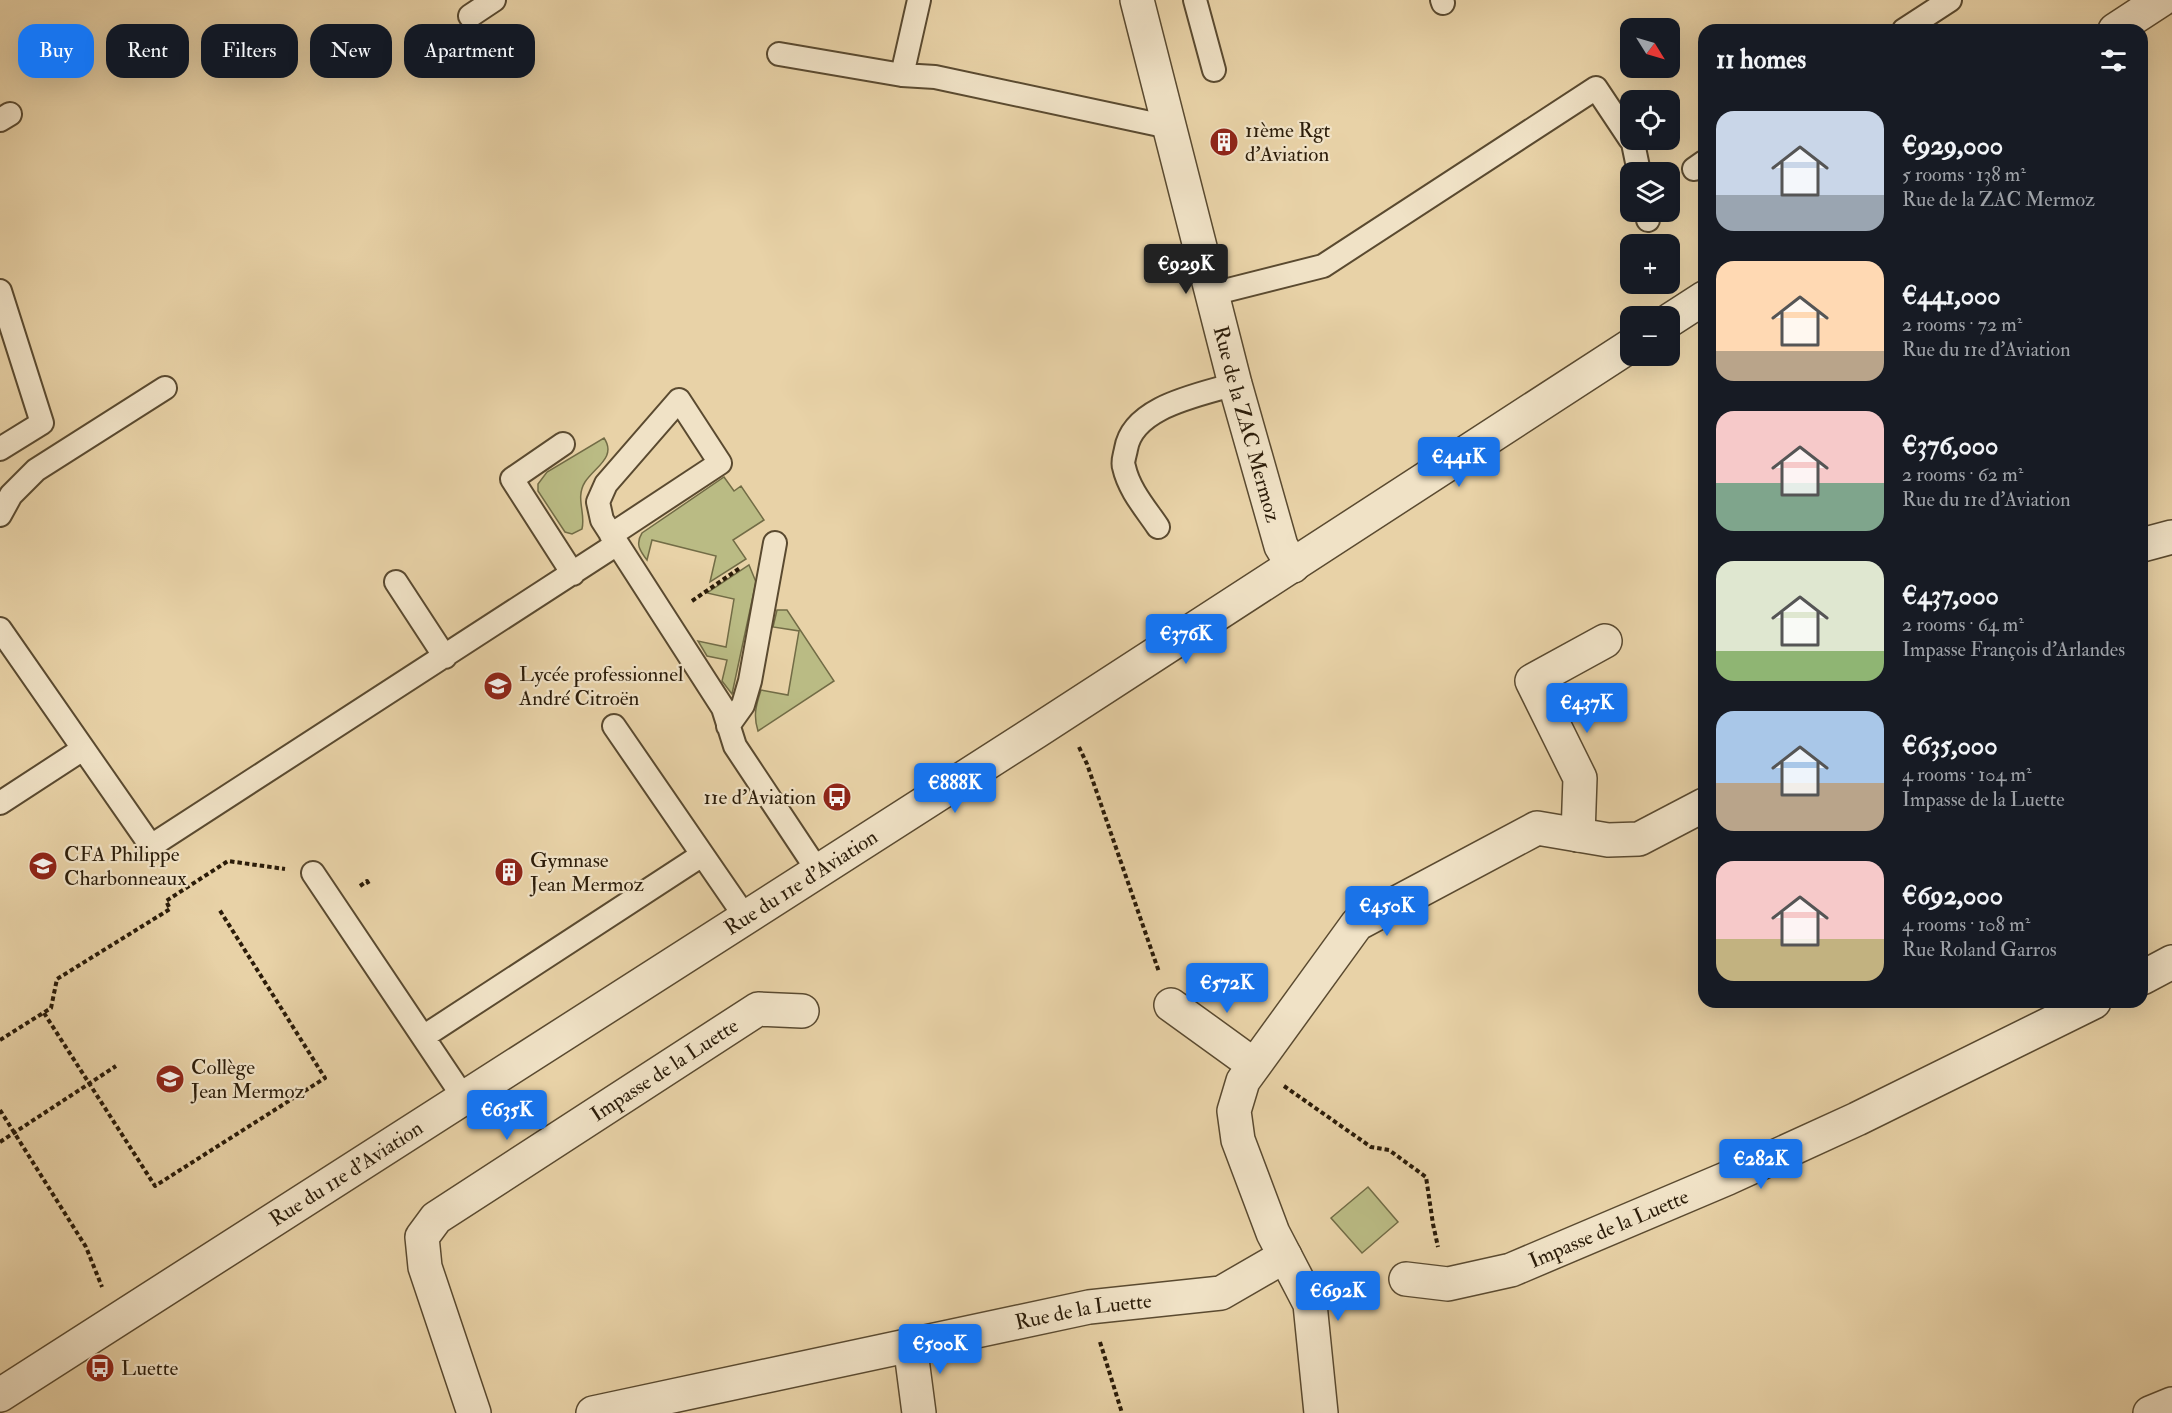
<!DOCTYPE html>
<meta charset="utf-8">
<style>
body{margin:0;font-family:"IM FELL Double Pica",serif;background:#20242c;color:#f1f3f6;height:100vh;display:flex;flex-direction:column;font-size:22px;white-space:nowrap}
*{box-sizing:border-box;margin:0}
p{font-size:20px;color:#9ea1a6}
.icon{flex:none;width:33px;height:33px;fill:none;stroke:currentColor;stroke-width:2;stroke-linecap:round;stroke-linejoin:round}
.map{position:relative;flex:1;overflow:hidden}
.drawer{position:absolute;left:1698px;top:24px;width:450px;height:984px;display:flex;flex-direction:column;background:#171b24;border-radius:18px;box-shadow:0 6px 24px #0002}
.drawer>*{flex:none}
.banner{position:absolute;left:18px;top:24px;width:570px;height:54px;display:flex;gap:12px}
.needle{width:39px;rotate:127deg}
.buttons{position:absolute;left:1620px;top:18px;display:grid;gap:12px}
.buttons a{display:grid;place-items:center;width:60px;height:60px;border-radius:12px;background:#171b24;box-shadow:0 6px 24px #0002;font-size:30px}
.price{position:absolute;translate:-50% -51px;padding:0 14px;border-radius:6px;background:#1a73e8;color:#fff;font-size:20px;line-height:39px;filter:drop-shadow(0 2px 3px #0008)}
.price::after{content:'';position:absolute;left:50%;top:36px;width:18px;height:14px;margin-left:-9px;background:inherit;clip-path:polygon(0 0,100% 0,50% 100%)}
.price.selected{background:#222;color:#fff}
ul{padding:0;list-style:none}
li{display:flex;align-items:center;gap:18px;height:150px;padding:0 18px}
li span{display:grid;place-items:center;flex:none;width:168px;height:120px;border-radius:18px;color:#555}
li>.icon{margin-inline-start:auto}
span .icon{width:72px;height:72px;fill:#fffc;stroke-width:1}
li b{font-size:26px}
h2{display:flex;justify-content:space-between;align-items:center;height:72px;padding:0 18px;font-size:26px}
.pill{padding:0 21px;border-radius:18px;background:#171b24;box-shadow:0 6px 24px #0002;font-size:21px;line-height:54px}
.pill.selected{background:#1a73e8;color:#fff}
.map>svg:first-child{display:block}
.green{fill:#babb84;stroke:#726c46;stroke-width:1.5}
.lines{fill:none;stroke-linecap:round;stroke-linejoin:round}
.service-casing{stroke:#5a4a30;stroke-width:26}
.minor-casing{stroke:#5a4a30;stroke-width:36}
.tertiary-casing{stroke:#5a4a30;stroke-width:36}
.path{stroke:#2b1c09;stroke-width:4;stroke-dasharray:4.5 3;stroke-linecap:butt}
.service{stroke:#f0e2c6;stroke-width:22}
.minor{stroke:#f0e2c6;stroke-width:33}
.tertiary{stroke:#f0e2c6;stroke-width:33}
.labels{text-anchor:middle;stroke-width:4.5;stroke-linejoin:round;paint-order:stroke}
.poi-label{font-size:21px;fill:#2b1c09;stroke:#f0e2c6;text-anchor:start}
.street-label{font-size:21px;fill:#2b1c09;stroke:#f0e2c6}
</style>
<div class="map">
<svg width="2172" height="1413" viewBox="0 0 2172 1413">
<rect width="100%" height="100%" fill="#e8d2a7"/>
<filter id="stains"><feTurbulence type="fractalNoise" baseFrequency=".00333" numOctaves="4"/><feColorMatrix values="0 0 0 0 .2 0 0 0 0 .09 0 0 0 0 .02 0 0 0 .5 -.17"/></filter>
<radialGradient id="worn" r=".72"><stop offset=".6" stop-color="#630" stop-opacity="0"/><stop offset="1" stop-color="#630" stop-opacity=".3"/></radialGradient>
<path class="green" d="M604 438C617 457 595 467 585 482 575 498 586 513 582 529L572 534 565 532 538 491V484L547 472Z
M724 477 734 491 741 486 764 520 733 540 746 559 710 582 716 556 652 540 647 560C640 551 635 544 642 533Z
M749 565 756 582 732 694 722 681 727 660 707 656 698 641 726 647 734 599 707 593Z
M777 610H787L834 681 758 731C753 716 756 705 761 690L788 695 799 631 773 627Z
M1368 1187 1398 1222 1362 1253 1331 1218Z"/>
<g class="lines">
<g class="service-casing">
<path id="service" d="M1195 0 1214 70
M1442 0 1443 3
M470 16 494 0
M1904 30 1950 0
M779 54 902 75 935 77 1169 127
M902 75 919 0
M0 120 10 114
M1631 140 1633 143 1639 172
M1694 169 1704 162
M1647 212 1648 220
M0 291 42 423 0 449
M1212 294 1323 266 1596 88 1630 139
M563 444 512 479 573 574
M0 515 11 495 36 470 165 388
M1158 527C1146 509 1129 490 1124 467 1122 462 1125 455 1126 449 1133 406 1200 395 1235 384
M611 535 720 463 679 400 606 484 598 502 602 520 723 708 735 746 818 871
M396 582 445 657
M0 629 151 846 617 544
M614 726 746 918
M728 726 743 705 750 681 775 543
M0 803 83 749
M313 873 464 1098
M423 1037 702 855"/>
</g>
<g class="minor-casing">
<g id="minor">
<path id="s1" d="M1137 0 1235 384 1281 546 1293 566"/>
<path d="M2142 545 2172 537"/>
<path d="M1578 835 1580 778 1532 681 1605 641"/>
<path d="M2142 978 2172 962"/>
<path d="M1171 1005 1254 1065"/>
<path id="s2" d="M1406 1279 1448 1284 1511 1270 1728 1178 1857 1119 2094 1002"/>
<path d="M910 1344 919 1413"/>
<path id="s3" d="M474 1413 425 1267 422 1237 436 1218 758 1009 802 1011"/>
<path id="s4" d="M593 1413 1089 1307 1221 1293 1285 1256"/>
<path d="M1321 1413 1310 1304 1273 1233 1238 1140 1234 1111 1243 1081 1357 924 1537 828 1608 840 1639 839 1704 805"/>
<path d="M2150 1413 2172 1404"/>
</g>
</g>
<g class="tertiary-casing">
<g id="tertiary">
<path d="M2115 30 2161 0"/>
<path d="M1670 320 1704 298"/>
<path id="s5" d="M0 1395 1037 731 1630 346"/>
</g>
</g>
<path class="path" d="M692 601 740 568
M1079 747 1087 764 1159 972
M360 886 367 881 370 886
M44 1013 155 1186 325 1078 219 909
M0 1040 51 1008 57 979 170 909 166 901 228 861 285 869
M1284 1086 1371 1147 1389 1150 1426 1177 1433 1224 1438 1247
M0 1110 86 1247 102 1287
M0 1142 116 1066
M1344 1298 1374 1289
M1100 1342 1122 1413"/>
<use href="#service" class="service"/>
<use href="#minor" class="minor"/>
<use href="#tertiary" class="tertiary"/>
</g>
<defs>
<g id="building-disc" transform="scale(1.5)"><circle r="9.5" fill="#8f2418" stroke="#f0e2c6"/><path d="M-4-6H4V6H1V3H-1V6H-4ZM-2.5-4.3h1.7v1.8h-1.7ZM.8-4.3h1.7v1.8H.8ZM-2.5-1h1.7V.8h-1.7ZM.8-1h1.7V.8H.8Z" fill="#fff"/></g>
<g id="school-disc" transform="scale(1.5)"><circle r="9.5" fill="#8f2418" stroke="#f0e2c6"/><path d="M0-5L7-2L0 1L-7-2ZM-4 1L0 2.5L4 1V4Q0 6-4 4Z" fill="#fff"/></g>
<g id="bus-disc" transform="scale(1.5)"><circle r="9.5" fill="#8f2418" stroke="#f0e2c6"/><path d="M-5-6H5V4H4V6H2V4H-2V6H-4V4H-5ZM-3.5-4V0h7V-4ZM-3.5 1.2v1.5H-2V1.2ZM2 1.2v1.5H3.5V1.2Z" fill="#fff"/></g>
</defs>
<g fill-rule="evenodd">
<use href="#building-disc" x="1224" y="142"/>
<use href="#school-disc" x="498" y="686"/>
<use href="#bus-disc" x="837" y="797"/>
<use href="#school-disc" x="43" y="866"/>
<use href="#building-disc" x="509" y="872"/>
<use href="#school-disc" x="170" y="1079"/>
<use href="#bus-disc" x="100" y="1368"/>
</g>
<g class="labels">
<g class="poi-label">
<text x="1245" y="137">11ème Rgt<tspan x="1245" dy="24">d'Aviation</tspan></text>
<text x="519" y="681">Lycée professionnel<tspan x="519" dy="24">André Citroën</tspan></text>
<text x="816" y="804" text-anchor="end">11e d'Aviation</text>
<text x="64" y="861">CFA Philippe<tspan x="64" dy="24">Charbonneaux</tspan></text>
<text x="530" y="867">Gymnase<tspan x="530" dy="24">Jean Mermoz</tspan></text>
<text x="191" y="1074">Collège<tspan x="191" dy="24">Jean Mermoz</tspan></text>
<text x="121" y="1375">Luette</text>
</g>
<g class="street-label">
<text dy="7" stroke="none"><textPath href="#s1" startOffset="438">Rue de la ZAC Mermoz</textPath></text>
<text dy="7" stroke="none"><textPath href="#s5" startOffset="951">Rue du 11e d'Aviation</textPath></text>
<text dy="7" stroke="none"><textPath href="#s3" startOffset="480">Impasse de la Luette</textPath></text>
<text dy="7" stroke="none"><textPath href="#s5" startOffset="411">Rue du 11e d'Aviation</textPath></text>
<text dy="7" stroke="none"><textPath href="#s2" startOffset="213">Impasse de la Luette</textPath></text>
<text dy="7" stroke="none"><textPath href="#s4" startOffset="501">Rue de la Luette</textPath></text>
</g>
</g>
<rect width="100%" height="100%" filter="url(#stains)"/>
<rect width="100%" height="100%" fill="url(#worn)"/>
</svg>
<div class="buttons">
<a><svg class="needle" viewBox="-14 -14 28 28"><path d="M0-13l5 13h-10z" fill="#e53935"/><path d="M0 13l5-13h-10z" fill="#9ea1a6"/></svg></a>
<a><svg class="icon" aria-label="locate" viewBox="0 0 24 24"><circle cx="12" cy="12" r="6"/><path d="M12 2v4M12 18v4M2 12h4M18 12h4"/></svg></a>
<a><svg class="icon" aria-label="layers" viewBox="0 0 24 24"><path d="M12 4l9 5-9 5-9-5zM3 14l9 5 9-5"/></svg></a>
<a>+</a>
<a>−</a>
</div>
<b class="price selected" style="left:1186px;top:295px">€929K</b>
<b class="price" style="left:1459px;top:488px">€441K</b>
<b class="price" style="left:1186px;top:665px">€376K</b>
<b class="price" style="left:1587px;top:734px">€437K</b>
<b class="price" style="left:955px;top:814px">€888K</b>
<b class="price" style="left:1387px;top:937px">€450K</b>
<b class="price" style="left:1227px;top:1014px">€572K</b>
<b class="price" style="left:507px;top:1141px">€635K</b>
<b class="price" style="left:1761px;top:1190px">€282K</b>
<b class="price" style="left:1338px;top:1322px">€692K</b>
<b class="price" style="left:940px;top:1375px">€500K</b>
<div class="banner">
<a class="pill selected">Buy</a>
<a class="pill">Rent</a>
<a class="pill">Filters</a>
<a class="pill">New</a>
<a class="pill">Apartment</a>
</div>
<section class="drawer">
<h2>11 homes<svg class="icon" aria-label="filters" viewBox="0 0 24 24"><path d="M4 7h16M4 17h16"/><circle cx="9" cy="7" r="2"/><circle cx="15" cy="17" r="2"/></svg></h2>
<ul>
<li><span style="background:linear-gradient(#c9d6e8 70%,#9aa5b1 0)"><svg class="icon" aria-label="home" viewBox="0 0 24 24"><path d="M3 11l9-7 9 7M6 9v11h12V9"/></svg></span><div><b>€929,000</b><p>5 rooms · 138 m²</p><p>Rue de la ZAC Mermoz</p></div></li>
<li><span style="background:linear-gradient(#ffd9b3 75%,#b9a48a 0)"><svg class="icon" aria-label="home" viewBox="0 0 24 24"><path d="M3 11l9-7 9 7M6 9v11h12V9"/></svg></span><div><b>€441,000</b><p>2 rooms · 72 m²</p><p>Rue du 11e d'Aviation</p></div></li>
<li><span style="background:linear-gradient(#f6c9c9 60%,#7fa58c 0)"><svg class="icon" aria-label="home" viewBox="0 0 24 24"><path d="M3 11l9-7 9 7M6 9v11h12V9"/></svg></span><div><b>€376,000</b><p>2 rooms · 62 m²</p><p>Rue du 11e d'Aviation</p></div></li>
<li><span style="background:linear-gradient(#dfe7d0 75%,#8fb573 0)"><svg class="icon" aria-label="home" viewBox="0 0 24 24"><path d="M3 11l9-7 9 7M6 9v11h12V9"/></svg></span><div><b>€437,000</b><p>2 rooms · 64 m²</p><p>Impasse François d'Arlandes</p></div></li>
<li><span style="background:linear-gradient(#a9c7e8 60%,#b9a48a 0)"><svg class="icon" aria-label="home" viewBox="0 0 24 24"><path d="M3 11l9-7 9 7M6 9v11h12V9"/></svg></span><div><b>€635,000</b><p>4 rooms · 104 m²</p><p>Impasse de la Luette</p></div></li>
<li><span style="background:linear-gradient(#f6c9c9 65%,#c2b280 0)"><svg class="icon" aria-label="home" viewBox="0 0 24 24"><path d="M3 11l9-7 9 7M6 9v11h12V9"/></svg></span><div><b>€692,000</b><p>4 rooms · 108 m²</p><p>Rue Roland Garros</p></div></li>
</ul>
</section>
</div>
